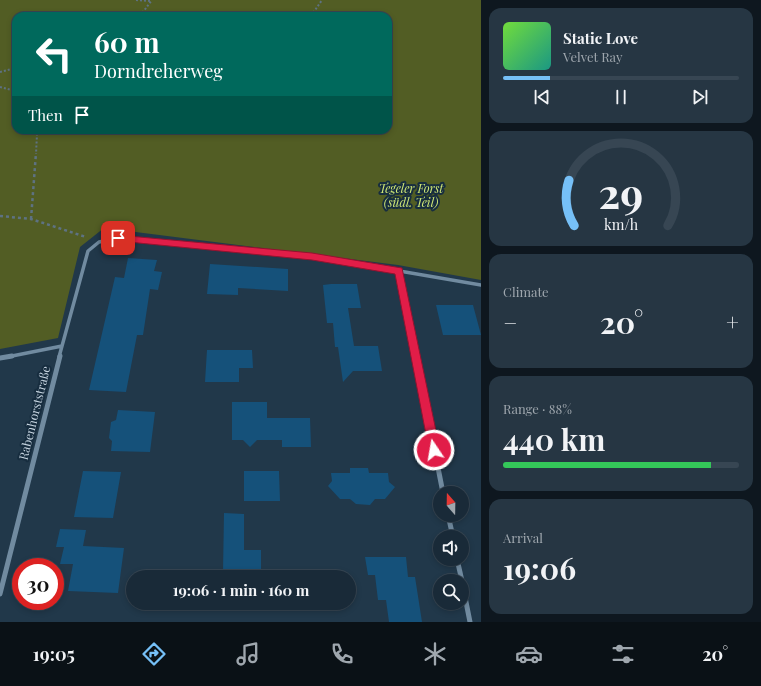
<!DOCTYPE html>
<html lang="en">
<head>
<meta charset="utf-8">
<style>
	:root { --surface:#192a38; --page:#263643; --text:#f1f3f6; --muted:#9fa7ae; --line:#374653; --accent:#76c0f7 }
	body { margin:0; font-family:"Playfair Display",serif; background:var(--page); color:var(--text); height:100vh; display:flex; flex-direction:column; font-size:15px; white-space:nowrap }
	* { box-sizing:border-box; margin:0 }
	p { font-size:13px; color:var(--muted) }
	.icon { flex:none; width:22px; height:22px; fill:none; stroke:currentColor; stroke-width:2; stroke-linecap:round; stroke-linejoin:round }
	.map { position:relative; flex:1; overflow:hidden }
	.panel { display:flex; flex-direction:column; gap:8px; padding:8px; background:#0e171f; width:280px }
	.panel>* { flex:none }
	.top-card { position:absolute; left:12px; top:12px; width:380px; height:122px; border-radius:12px; box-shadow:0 2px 6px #0003,0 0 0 1px var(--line); background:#00695c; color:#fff; overflow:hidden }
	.needle { width:26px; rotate:340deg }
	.fabs { position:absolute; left:433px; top:486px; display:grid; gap:8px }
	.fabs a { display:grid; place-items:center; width:36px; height:36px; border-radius:50%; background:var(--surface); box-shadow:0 2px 6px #0003,0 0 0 1px var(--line); font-size:20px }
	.speed { position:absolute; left:12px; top:558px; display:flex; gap:8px; font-size:20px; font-weight:700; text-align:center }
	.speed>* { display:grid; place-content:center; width:52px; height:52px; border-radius:50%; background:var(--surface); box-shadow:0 2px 6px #0003,0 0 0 1px var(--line); line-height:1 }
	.speed .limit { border:6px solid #d22; background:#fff; color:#111 }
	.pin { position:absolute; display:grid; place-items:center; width:34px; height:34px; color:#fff; margin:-17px; border-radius:8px; box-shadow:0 2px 6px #0006 }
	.me { position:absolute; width:44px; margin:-22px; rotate:348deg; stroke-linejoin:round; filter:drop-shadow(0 0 3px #0008) }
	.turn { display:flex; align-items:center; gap:14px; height:84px; padding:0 16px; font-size:18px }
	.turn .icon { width:52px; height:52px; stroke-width:2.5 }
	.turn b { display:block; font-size:28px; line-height:34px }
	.then { display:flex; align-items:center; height:38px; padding:0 16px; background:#0003; gap:8px; font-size:15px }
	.big { font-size:30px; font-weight:700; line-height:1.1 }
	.panel .widget { flex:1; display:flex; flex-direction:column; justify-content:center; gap:6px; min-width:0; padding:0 14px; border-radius:12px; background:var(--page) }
	.panel .dial { align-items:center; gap:0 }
	.dial svg { height:104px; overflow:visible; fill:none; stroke:var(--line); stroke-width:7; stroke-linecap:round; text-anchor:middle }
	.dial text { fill:var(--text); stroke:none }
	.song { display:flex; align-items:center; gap:12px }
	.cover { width:48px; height:48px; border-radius:6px; background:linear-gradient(135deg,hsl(100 70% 55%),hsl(170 70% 35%)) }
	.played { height:4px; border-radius:2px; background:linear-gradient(90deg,var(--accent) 20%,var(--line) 20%) }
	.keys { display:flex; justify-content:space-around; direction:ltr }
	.heat { display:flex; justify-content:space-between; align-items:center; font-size:22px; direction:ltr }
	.charge { height:6px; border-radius:3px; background:linear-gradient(90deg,#34c759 88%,var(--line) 0) }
	.trip { position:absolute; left:126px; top:570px; width:230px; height:40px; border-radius:20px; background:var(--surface); box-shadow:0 2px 6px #0003,0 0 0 1px var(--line); font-weight:700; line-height:40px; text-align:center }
	.dock { display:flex; height:64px; justify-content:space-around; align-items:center; background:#0a1116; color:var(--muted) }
	.dock .icon { width:28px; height:28px }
	.dock .active { color:var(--accent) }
	.dock b { font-size:18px; color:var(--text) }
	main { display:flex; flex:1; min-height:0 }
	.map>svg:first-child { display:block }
</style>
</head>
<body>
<main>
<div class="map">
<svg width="481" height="622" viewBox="0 0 481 622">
	<rect width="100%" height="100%" fill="#21384a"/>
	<path fill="#525d24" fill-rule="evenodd" d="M0,0H481V280L398,265L104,228L80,247L58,338L0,349ZM16,16H388V130H16Z"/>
	<path fill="#15517a" d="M128,258L157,260L154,271L162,272L158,290L150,289L143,335H137L126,392L89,390L115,277L124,278Z
		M210,264L288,269V291L238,288V295L207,294Z
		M331,284H357L361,308H348L354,346H378L382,371H353L343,382L338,347H335L333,323H327L323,285Z
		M436,305H473L481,335H443Z
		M207,350H252L253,368H239V382H205Z
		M232,402H267V418H310L311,447H282V440H257L250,447L243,440H232Z
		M118,410L155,412L150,452L111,451L112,441L109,438L111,422L116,420Z
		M350,468H368L369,473H388L389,482L395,487L385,499H375L370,505L356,504L350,499H340L328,486L332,481L331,473H350Z
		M83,471L121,472L113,518L74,517Z
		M244,471H279L280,501H244Z
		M224,513L244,514V550H261V572H223Z
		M60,529L86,530L83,546L124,548L118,593L68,591L73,564H60L64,547H56Z
		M365,557H406L408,577H415L422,622H389L386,600H378L375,575H368Z"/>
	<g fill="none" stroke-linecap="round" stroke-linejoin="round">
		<path stroke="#5e7282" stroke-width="2" stroke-dasharray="2 2" stroke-linecap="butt" d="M136,0L150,1
			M140,16L152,0
			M311,16L322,0
			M0,72L16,68
			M0,87L16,91
			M35,130L37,134L36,154"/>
		<path stroke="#5e7282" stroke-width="2.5" stroke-dasharray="3 3" stroke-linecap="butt" d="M0,216L31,219L86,237
			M31,219L36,153"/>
		<path stroke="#718ba0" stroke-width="3.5" d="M399,271L416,357
			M7,357L62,346
			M59,357L88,251L99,242L118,238L312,256L481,285"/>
		<path stroke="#718ba0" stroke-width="5" d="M416,356L443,493
			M0,358L12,356
			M448,515L453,537
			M457,559L462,581
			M462,582L470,622
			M0,594L60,356"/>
	</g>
	<path fill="#e11d48" stroke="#92132f" d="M118,235L312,253L402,268L440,450L438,454L434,456L431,454L429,450L395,274L312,260L118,241L114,238Z"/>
	<g text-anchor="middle" stroke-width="4" stroke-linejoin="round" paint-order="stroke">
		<g font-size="12" font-style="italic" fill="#d0e876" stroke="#172d3f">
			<text x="411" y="193">Tegeler Forst<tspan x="411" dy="14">(südl. Teil)</tspan></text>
		</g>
		<g font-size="12" fill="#c6d4e0" stroke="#172d3f">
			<text transform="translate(35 413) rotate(-76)" y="4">Rabenhorststraße</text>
		</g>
	</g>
</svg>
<div class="fabs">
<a><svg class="needle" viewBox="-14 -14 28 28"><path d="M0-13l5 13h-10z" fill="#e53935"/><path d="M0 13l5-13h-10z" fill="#9fa7ae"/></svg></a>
<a><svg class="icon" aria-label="sound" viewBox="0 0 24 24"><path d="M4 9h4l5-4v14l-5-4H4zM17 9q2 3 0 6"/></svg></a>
<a><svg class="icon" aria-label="search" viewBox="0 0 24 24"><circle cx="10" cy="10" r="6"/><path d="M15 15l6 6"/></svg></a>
</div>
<div class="speed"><div class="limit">30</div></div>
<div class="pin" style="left:118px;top:238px;background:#d93025"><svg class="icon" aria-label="arrive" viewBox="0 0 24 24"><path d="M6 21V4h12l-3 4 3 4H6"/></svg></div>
<svg class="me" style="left:434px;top:450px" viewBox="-20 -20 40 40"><circle r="17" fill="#e11d48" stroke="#fff" stroke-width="3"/><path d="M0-11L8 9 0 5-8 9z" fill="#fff"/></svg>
<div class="trip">19:06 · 1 min · 160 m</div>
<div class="top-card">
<div class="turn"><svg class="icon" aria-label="left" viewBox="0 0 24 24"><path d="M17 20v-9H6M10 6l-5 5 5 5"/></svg><div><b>60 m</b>Dorndreherweg</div></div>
<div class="then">Then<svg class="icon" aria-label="arrive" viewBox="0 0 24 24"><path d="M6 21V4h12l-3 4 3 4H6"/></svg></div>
</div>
</div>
<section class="panel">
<div class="widget">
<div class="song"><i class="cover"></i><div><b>Static Love</b><p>Velvet Ray</p></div></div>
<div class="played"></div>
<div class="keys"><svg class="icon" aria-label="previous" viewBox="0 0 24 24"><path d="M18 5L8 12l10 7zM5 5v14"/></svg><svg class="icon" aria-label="pause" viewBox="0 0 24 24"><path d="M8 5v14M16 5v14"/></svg><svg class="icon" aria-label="next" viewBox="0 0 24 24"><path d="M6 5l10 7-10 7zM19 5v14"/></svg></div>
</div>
<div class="widget dial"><svg viewBox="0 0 100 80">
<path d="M14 69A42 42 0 1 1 86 69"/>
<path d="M14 69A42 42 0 0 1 10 34" stroke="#76c0f7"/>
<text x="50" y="56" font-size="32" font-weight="700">29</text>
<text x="50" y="72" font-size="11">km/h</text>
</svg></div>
<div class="widget"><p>Climate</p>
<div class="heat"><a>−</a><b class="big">20°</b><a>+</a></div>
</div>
<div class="widget"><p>Range · 88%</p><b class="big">440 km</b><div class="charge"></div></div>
<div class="widget"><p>Arrival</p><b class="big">19:06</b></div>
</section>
</main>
<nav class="dock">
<b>19:05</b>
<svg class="icon active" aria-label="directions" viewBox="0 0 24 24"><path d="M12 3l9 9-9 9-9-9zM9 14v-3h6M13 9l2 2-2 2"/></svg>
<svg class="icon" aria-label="music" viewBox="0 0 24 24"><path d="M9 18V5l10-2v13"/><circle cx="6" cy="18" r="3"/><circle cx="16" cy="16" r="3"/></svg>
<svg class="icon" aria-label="phone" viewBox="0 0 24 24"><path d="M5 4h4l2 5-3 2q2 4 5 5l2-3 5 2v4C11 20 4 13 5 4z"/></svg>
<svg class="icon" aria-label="climate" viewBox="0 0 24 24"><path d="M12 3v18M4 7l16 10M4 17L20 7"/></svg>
<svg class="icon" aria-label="car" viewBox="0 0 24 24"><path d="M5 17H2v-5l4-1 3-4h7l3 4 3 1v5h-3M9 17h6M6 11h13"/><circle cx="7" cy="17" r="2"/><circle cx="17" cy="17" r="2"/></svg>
<svg class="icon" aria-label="filters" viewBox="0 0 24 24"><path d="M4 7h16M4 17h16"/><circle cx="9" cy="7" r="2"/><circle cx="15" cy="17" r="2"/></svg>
<b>20°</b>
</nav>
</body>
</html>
